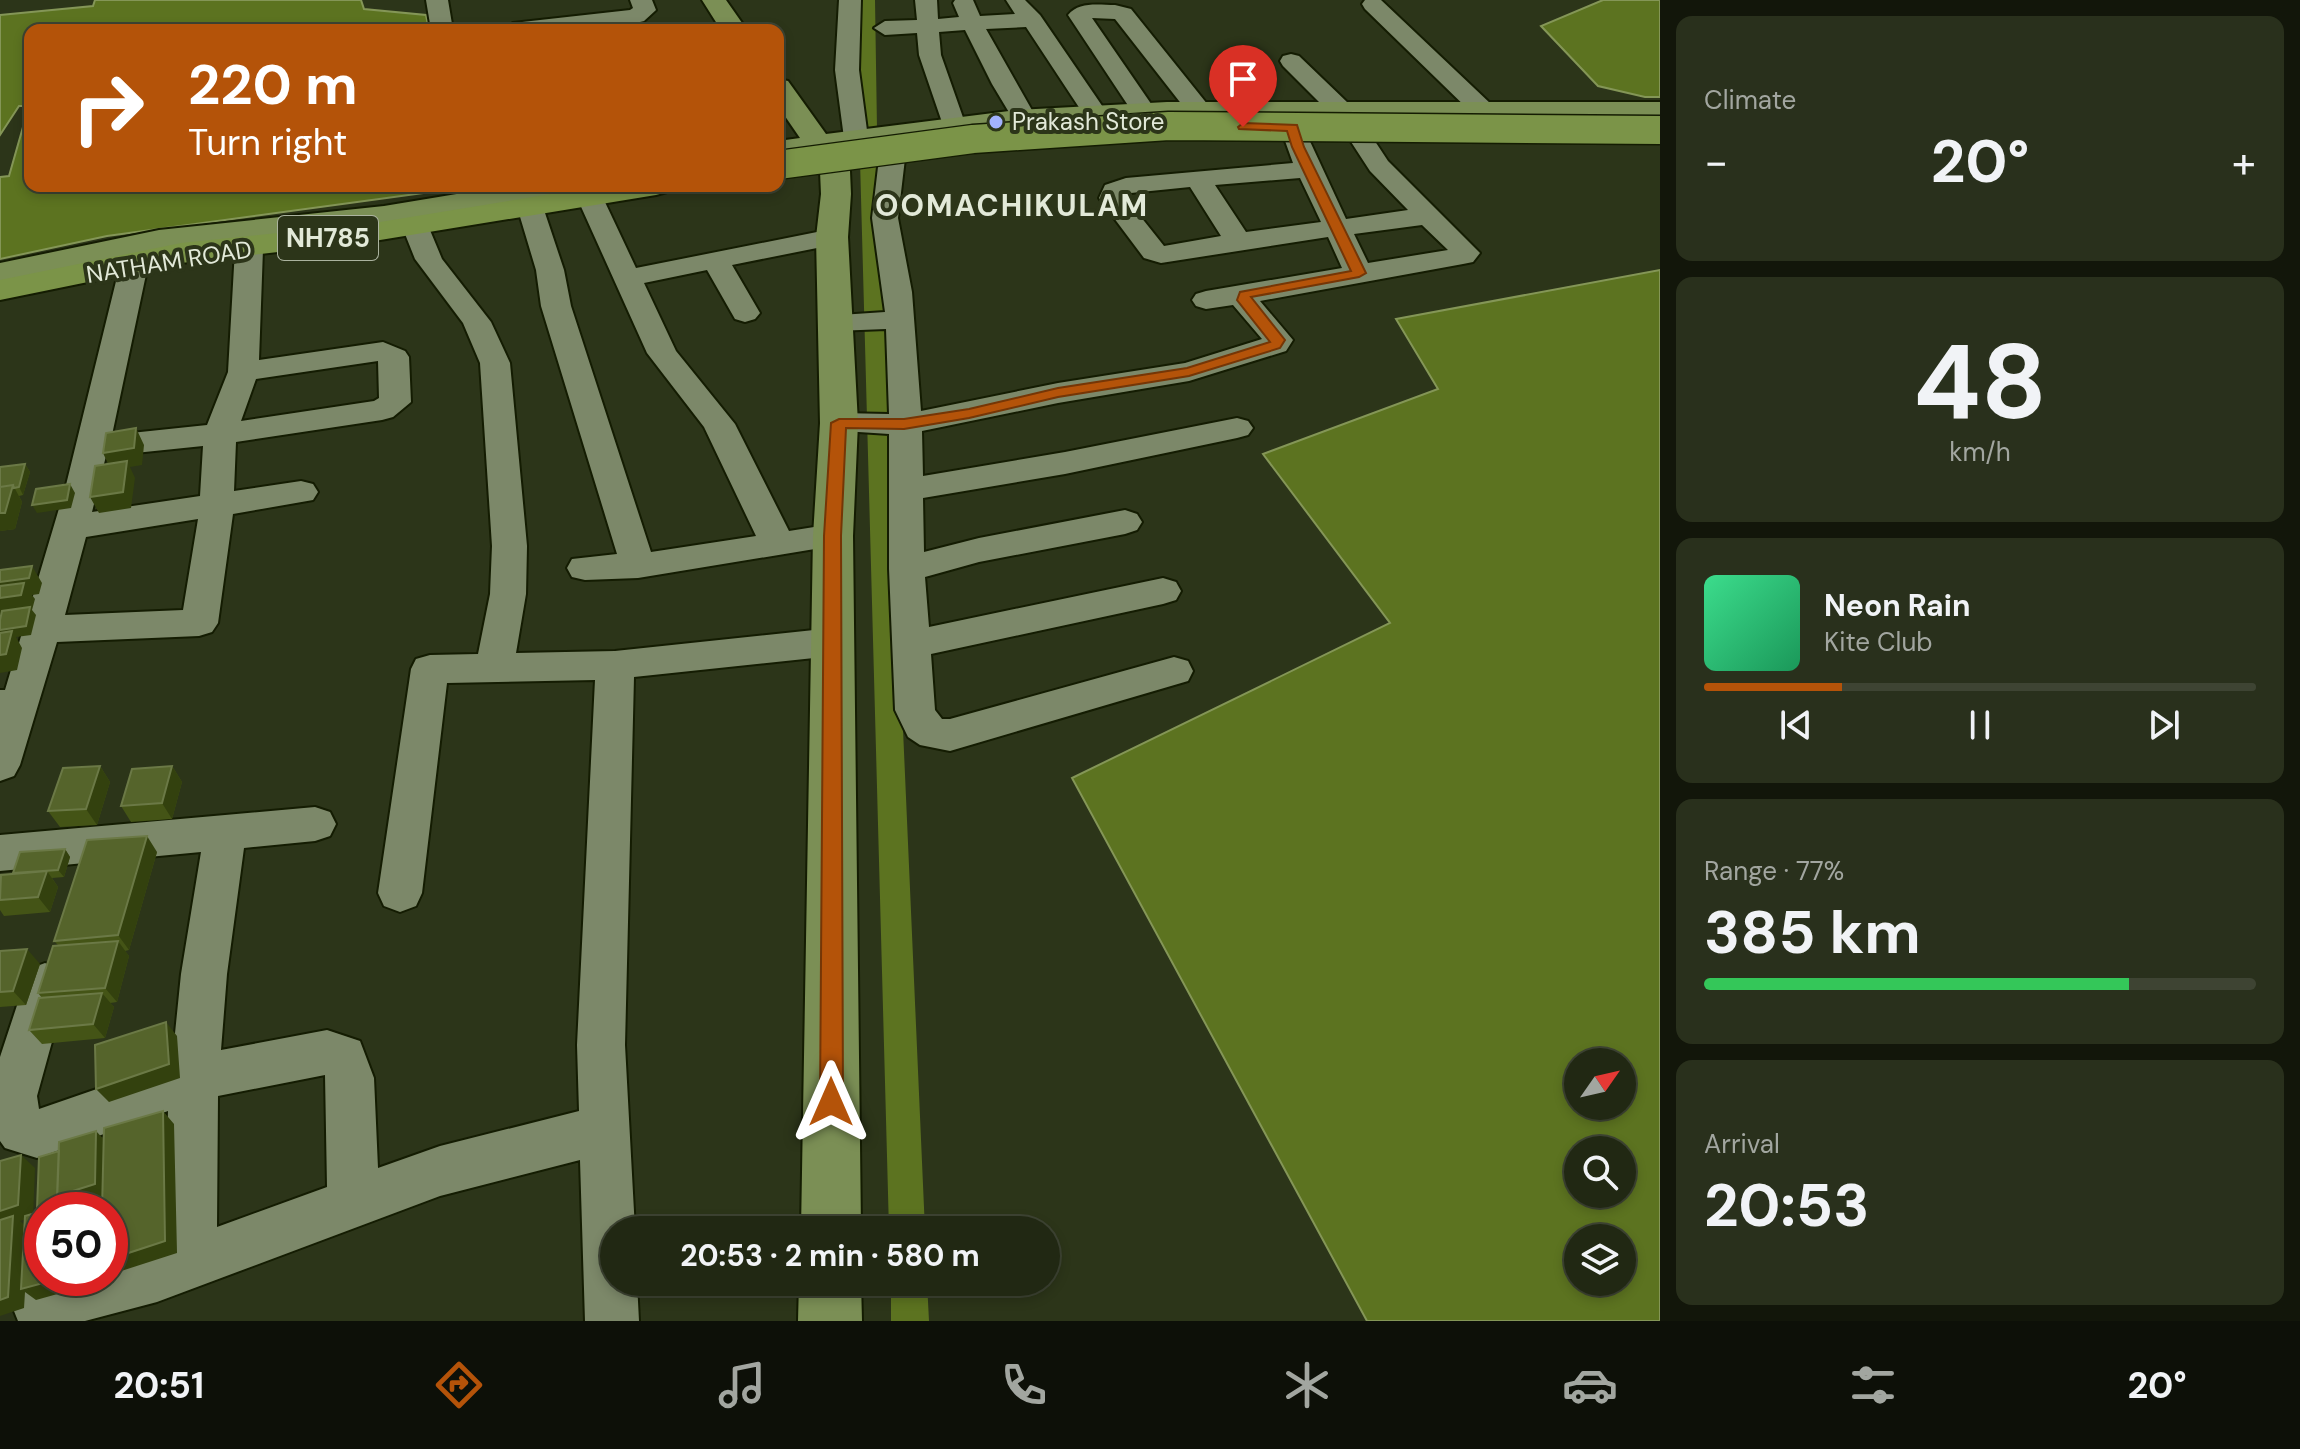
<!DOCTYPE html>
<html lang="en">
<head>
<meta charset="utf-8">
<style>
	:root { --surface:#212813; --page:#29301c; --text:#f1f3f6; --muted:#a2a6a0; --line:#3e4433; --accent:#b45309 }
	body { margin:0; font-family:"DM Sans",sans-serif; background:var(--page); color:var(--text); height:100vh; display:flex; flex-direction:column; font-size:30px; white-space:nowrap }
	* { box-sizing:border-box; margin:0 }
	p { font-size:26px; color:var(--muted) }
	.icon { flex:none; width:44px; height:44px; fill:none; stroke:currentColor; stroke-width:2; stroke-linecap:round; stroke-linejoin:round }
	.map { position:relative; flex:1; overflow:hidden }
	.details { display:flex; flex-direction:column; gap:16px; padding:16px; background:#12160a; width:640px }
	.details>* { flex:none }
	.top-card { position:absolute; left:24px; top:24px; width:760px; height:168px; border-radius:16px; box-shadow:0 4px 12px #0003,0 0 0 2px var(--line); background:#b45309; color:#fff; overflow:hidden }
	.needle { width:52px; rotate:56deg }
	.controls { position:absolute; left:1564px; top:1048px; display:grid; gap:16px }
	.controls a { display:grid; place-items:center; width:72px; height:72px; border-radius:50%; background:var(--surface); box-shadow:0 4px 12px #0003,0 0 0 2px var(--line); font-size:40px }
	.speed { position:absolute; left:24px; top:1192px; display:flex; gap:16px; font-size:40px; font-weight:700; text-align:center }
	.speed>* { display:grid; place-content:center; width:104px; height:104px; border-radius:50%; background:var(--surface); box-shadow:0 4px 12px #0003,0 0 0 2px var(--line); line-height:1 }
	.speed .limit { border:12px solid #d22; background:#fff; color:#111 }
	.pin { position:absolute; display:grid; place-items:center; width:68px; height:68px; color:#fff; margin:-82px -34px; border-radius:50% 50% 50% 0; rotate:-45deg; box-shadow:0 0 8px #0007 }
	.pin .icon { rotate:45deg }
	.me { position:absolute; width:88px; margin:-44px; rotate:0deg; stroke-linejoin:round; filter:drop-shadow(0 0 6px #0008) }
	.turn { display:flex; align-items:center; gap:28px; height:168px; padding:0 32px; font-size:36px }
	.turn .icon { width:104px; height:104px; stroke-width:2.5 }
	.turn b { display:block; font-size:56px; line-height:68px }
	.big { font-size:60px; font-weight:700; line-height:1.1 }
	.details .tile { flex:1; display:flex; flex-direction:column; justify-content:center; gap:12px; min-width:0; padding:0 28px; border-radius:16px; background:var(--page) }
	.details .dial { align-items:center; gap:0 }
	.dial b { font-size:104px; line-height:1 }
	.song { display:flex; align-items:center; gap:24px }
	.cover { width:96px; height:96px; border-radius:12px; background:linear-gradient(135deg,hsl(150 70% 55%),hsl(150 70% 35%)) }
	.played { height:8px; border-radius:4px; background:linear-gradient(90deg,var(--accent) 25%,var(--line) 25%) }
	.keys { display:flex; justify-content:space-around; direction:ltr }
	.heat { display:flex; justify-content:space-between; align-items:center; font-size:44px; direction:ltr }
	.charge { height:12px; border-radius:6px; background:linear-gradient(90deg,#34c759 77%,var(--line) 0) }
	.trip { position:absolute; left:600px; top:1216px; width:460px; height:80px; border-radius:40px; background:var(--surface); box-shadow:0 4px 12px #0003,0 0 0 2px var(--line); font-weight:700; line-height:80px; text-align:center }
	.tabs { display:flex; height:128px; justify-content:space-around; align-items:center; background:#0d1008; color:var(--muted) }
	.tabs .icon { width:56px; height:56px }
	.tabs .on { color:var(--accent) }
	.tabs b { font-size:36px; color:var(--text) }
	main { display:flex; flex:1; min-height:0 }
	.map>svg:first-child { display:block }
</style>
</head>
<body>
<main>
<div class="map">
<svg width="1660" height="1321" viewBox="0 0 1660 1321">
	<rect width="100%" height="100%" fill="#2c3519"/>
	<path fill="#5c7320" stroke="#849657" stroke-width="2" fill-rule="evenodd" d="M95,0H361L364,9L426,15L429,30H30V186H475L107,236L0,259V177L9,176L29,106H19L0,135V15L93,6Z
		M1603,0H1660V97H1645L1598,86L1541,26Z
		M1660,270V1321H1367L1072,778L1390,623L1263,454L1438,389L1396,319ZM1578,1062H1622V1106H1578ZM1578,1150H1622V1194H1578ZM1578,1238H1622V1282H1578Z"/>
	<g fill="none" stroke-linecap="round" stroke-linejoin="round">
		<path fill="#5c7320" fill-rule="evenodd" d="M861,0H875L877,129L869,134L861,129Z
			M869,155L878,160L925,1230H889L860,160Z
			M891,1282H927L929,1321H891Z"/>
		<g stroke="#141c02" stroke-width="4">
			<path id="minor" d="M426,0H448L453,30H431Z
				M630,0H652L656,10L644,21L636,23L571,30H502L513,23L630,10L633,8Z
				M839,0H861L859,70L868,138L865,143H847L844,138L835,70Z
				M915,0H937L938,19L959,17L953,3L955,0H973L980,16L1015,14L1006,0H1025L1040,15L1107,113L1104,118H1086L1026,27L986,29L1037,119L1034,124H1016L992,84L965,30L939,32L941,55L966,126L963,131H945L919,55L917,33L885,35L874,28L885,21L917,20Z
				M1365,0H1381L1492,105L1495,110L1492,115H1474L1365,9L1362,4Z
				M1115,5L1131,9L1208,105L1211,110L1208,115H1190L1115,19L1092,18L1156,111L1153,116H1135L1068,15C1079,1 1099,5 1115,5Z
				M1291,54L1299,56L1348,103L1351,108L1348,113H1330L1283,66L1280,61L1283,56Z
				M1292,120L1301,122L1346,219L1408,210L1370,171L1342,128L1345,123H1363L1388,161L1480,253L1473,262L1463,264L1260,301L1293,340L1286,351L1189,381L1058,403L922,431L923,476L1065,452L1237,418L1248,421L1253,428L1248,435L1237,438L1065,474L923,498L924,552L979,538L1125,510L1137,514L1142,522L1137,530L1125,534L979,562L925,577L929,627L1163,578L1176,582L1181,591L1176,600L1163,604L931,654L935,710L942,719H950L1174,657L1188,661L1193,671L1188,681L950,751L920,745L908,737L895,710L889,569V434L828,430L823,423L828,416L839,413L889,414L886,329L835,331L825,328L820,322L825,316L885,312L872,218L880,150L884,145H902L906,150L898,218L912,292L921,411L1058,383L1185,363L1262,339L1233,305L1206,309L1196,306L1192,300L1196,294L1206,291L1342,268L1328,237L1161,263L1144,258L1099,198L1105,185L1126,178L1293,163L1280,127L1283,122ZM1300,178L1321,222L1246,232L1215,185ZM1190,187L1221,236L1164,246L1125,197L1131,193ZM1422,225L1448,250L1368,263L1354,234Z
				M591,192L600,194L604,200L636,268L832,229L842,231L846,237L842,243L732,265L760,313L755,319L745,322L735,319L707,270L644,283L676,351L735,424L789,531L833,524L845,528L850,536L845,544L638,578L585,580L572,577L567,568L572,559L617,554L541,306L536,270L518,210L522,204H540L544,210L564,270L571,306L651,552L756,536L704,427L647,353L578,200L582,194Z
				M417,221L427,223L442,259L491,322L510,363L527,546L526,594L516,653L615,651L833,628L846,632L852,642L846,652L833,656L634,677L625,1045L635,1230H614V1282H637L639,1321H585L580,1160L440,1196L157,1302L85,1321H18L12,1306L20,1287L42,1278H110V1260L164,1246L168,1111L37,1158L5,1148L0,1141V1057L29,969L45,963L61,969L68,984L37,1096L39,1109L172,1063L181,974L201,852L0,871V835L315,807L330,812L336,824L330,836L315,841L244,848L227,974L221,1050L327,1030L360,1041L374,1078L378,1168L440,1146L579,1111L577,1045L595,680L447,683L422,893L416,906L400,912L384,906L378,893L411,669L416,659L430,655L478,654L490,594L492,546L480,363L463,323L415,259L403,229L407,223ZM325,1075L327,1187L217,1227L218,1096Z
				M249,241L259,243L263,249L259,360L383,342L405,351L409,357L411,402L393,417L382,420L236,442L234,491L301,481L313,484L318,492L313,500L233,514L218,623L212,632L199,636L57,642L20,765L14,776L0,781V690H5L66,485L120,265L124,259L134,257L144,259L148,265L112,435L207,425L228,372L235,249L239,243ZM378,361L379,398L374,401L241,421L256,379ZM203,446L200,496L92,512L106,456ZM198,519L183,610L65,615L86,537Z"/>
		</g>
		<g stroke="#141c02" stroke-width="4">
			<path id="major" d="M702,0H726L747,30H721Z
				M778,79L788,81L826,134L1017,110L1167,102H1660V118C1384,120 1112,108 837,149L850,171L851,194L848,237L858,423L853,536L861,1230H801L813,536L820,423L816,237L821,194L820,171L811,153L778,159V141L800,138L778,106Z
				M505,186H576L572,192L561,195L384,224L159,250L0,283V263L159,230L384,206Z
				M799,1282H861L862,1321H798Z"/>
		</g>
		<g stroke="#141c02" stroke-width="4">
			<path id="highway" d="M600,186H671L667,192L656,195L374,241L181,263L0,300V280L181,243L374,223Z"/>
		</g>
		<use href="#minor" fill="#7c8869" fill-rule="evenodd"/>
		<use href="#major" fill="#7b8f55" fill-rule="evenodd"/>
		<use href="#highway" fill="#7b9448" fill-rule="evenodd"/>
		<g stroke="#141c02" stroke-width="31" stroke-linecap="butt">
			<path id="highway-bridge" d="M778,165L973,139L1169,126L1660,130"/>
		</g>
		<use href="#highway-bridge" stroke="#7b9448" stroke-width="28"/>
	</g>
	<path fill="#445416" d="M25,464L30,472L23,495L19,496L22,502L15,529L0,531V468Z
		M100,766L110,782L97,825L60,827L48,811Z
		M172,766L182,782L172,819L131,822L121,806Z
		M65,849L70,857L64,877L52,878L58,887L50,912L4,916L0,910V877L14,874Z
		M157,852L129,950L125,951L129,956L117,1002L110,1003L114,1007L105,1038L42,1044L29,1030L42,998L38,993L59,946L54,941Z
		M0,951L40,964L26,1005L0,1007Z"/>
	<path fill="#33410e" d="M136,428L144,445L142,465L130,467L135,478L131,508L99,513L90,497L111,470L103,453Z
		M25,464L30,472L23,495L19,487Z
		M70,484L75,493L71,508L37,513L32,505Z
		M13,485L22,502L15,529L0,531V513Z
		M32,566L42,583L39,594L32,595L35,599L32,610L36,615L31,635L16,637L22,648L17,670L0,673V630L29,612L0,616V582Z
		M100,766L110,782L97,825L86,809Z
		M172,766L182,782L172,819L162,803Z
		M147,836L157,852L129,950L118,935Z
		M65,849L70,857L64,877L58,870Z
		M47,871L58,887L50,912L38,897Z
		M118,941L129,956L117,1002L105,988Z
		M27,949L40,964L26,1005L13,991Z
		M102,993L114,1007L105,1038L93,1024Z
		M166,1022L177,1036L180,1078L109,1102L96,1089Z
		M163,1111L174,1124L177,1253L115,1273L110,1269V1259Z
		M96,1131L109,1145V1196L99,1200L107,1208V1210L71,1208L64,1202V1209L42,1210V1213L37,1209L59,1151Z
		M21,1155L35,1168L33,1217L20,1221L28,1228L47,1278H62L61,1293L36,1300L25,1292L24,1308L0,1316V1211Z
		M68,1278H92L75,1283Z"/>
	<path fill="#55642b" stroke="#6b7946" stroke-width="2" d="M136,428L134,448L103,453L106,433Z
		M127,461L123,492L90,497L95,466Z
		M25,464L19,487L14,488L13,485L0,487V467Z
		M70,484L67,500L32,505L36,489Z
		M13,485L5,513H0V487Z
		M32,566L29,578L0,582V570Z
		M24,583L21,595L0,598V586Z
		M30,607L26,626L0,630V620L2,611Z
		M12,631L6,654L0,655V633Z
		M100,766L86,809L48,811L63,768Z
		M172,766L162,803L121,806L132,769Z
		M147,836L118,935L54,941L87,840Z
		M65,849L58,870L13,873L20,852Z
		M47,871L38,897L0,900L1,875Z
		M118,941L105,988L38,993L53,946Z
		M27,949L13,991L0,992V951Z
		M102,993L93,1024L29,1030L39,998Z
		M166,1022L169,1064L96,1089L95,1045Z
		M163,1111L165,1241L110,1259V1210H102L104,1128Z
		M96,1131L95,1184L57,1196L59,1142Z
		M59,1151L57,1203L37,1209L39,1157Z
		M21,1155L18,1205L0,1211V1161Z
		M94,1195V1210H62L63,1204Z
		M42,1211V1278H47V1282L21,1289L25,1216Z
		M13,1216L8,1297L0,1300V1220Z"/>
	<path fill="#b45309" stroke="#753606" stroke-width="2" d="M1243,123L1297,125L1304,147L1366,273L1359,277L1251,297L1285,340L1280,348L1189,376L1058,397L969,418L904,429L846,428L841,536L843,1102L840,1110L831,1114L823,1110L820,1102L824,536L831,423L839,419H904L969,409L1058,388L1187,368L1270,342L1237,300L1240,292L1351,271L1292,147L1287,131L1239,129L1238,127Z"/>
	<circle fill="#a2b2fd" stroke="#2c3519" stroke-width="3" cx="996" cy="122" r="8"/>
	<g text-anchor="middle" stroke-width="8" stroke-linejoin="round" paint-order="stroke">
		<g font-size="24" fill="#e2e9d8" stroke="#2c3519" text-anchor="start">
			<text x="1012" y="130">Prakash Store</text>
		</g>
		<g font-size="24" fill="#e2e9d8" stroke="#2c3519">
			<text transform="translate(169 262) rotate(-9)" y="8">NATHAM ROAD</text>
		</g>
		<rect fill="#2c3519" stroke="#abb39f" stroke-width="2" x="278" y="216" width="100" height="44" rx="6"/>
		<g font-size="26" font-weight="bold" fill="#e2e9d8">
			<text x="328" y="247">NH785</text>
		</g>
		<g font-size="30" font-weight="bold" letter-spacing="2" fill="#e2e9d8" stroke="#2c3519">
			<text x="1012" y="216">OOMACHIKULAM</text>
		</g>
	</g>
</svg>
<div class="controls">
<a><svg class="needle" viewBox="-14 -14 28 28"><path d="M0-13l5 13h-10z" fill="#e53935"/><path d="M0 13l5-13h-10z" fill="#a2a6a0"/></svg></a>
<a><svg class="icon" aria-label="search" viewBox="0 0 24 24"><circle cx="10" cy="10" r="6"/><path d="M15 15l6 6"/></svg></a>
<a><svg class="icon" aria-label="layers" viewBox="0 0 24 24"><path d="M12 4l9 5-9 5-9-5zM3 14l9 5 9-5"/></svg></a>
</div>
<div class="speed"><div class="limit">50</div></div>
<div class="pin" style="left:1243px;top:127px;background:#d93025"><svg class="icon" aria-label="arrive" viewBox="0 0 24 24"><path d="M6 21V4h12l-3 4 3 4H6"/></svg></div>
<svg class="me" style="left:831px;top:1102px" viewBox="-20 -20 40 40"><path d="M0-17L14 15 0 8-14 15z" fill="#b45309" stroke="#fff" stroke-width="4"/></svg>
<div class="trip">20:53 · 2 min · 580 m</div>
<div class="top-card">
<div class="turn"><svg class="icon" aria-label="right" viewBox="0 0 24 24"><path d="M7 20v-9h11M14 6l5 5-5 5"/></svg><div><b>220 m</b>Turn right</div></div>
</div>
</div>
<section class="details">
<div class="tile"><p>Climate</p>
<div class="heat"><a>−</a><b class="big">20°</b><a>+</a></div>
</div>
<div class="tile dial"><b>48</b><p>km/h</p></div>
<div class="tile">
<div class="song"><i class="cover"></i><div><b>Neon Rain</b><p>Kite Club</p></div></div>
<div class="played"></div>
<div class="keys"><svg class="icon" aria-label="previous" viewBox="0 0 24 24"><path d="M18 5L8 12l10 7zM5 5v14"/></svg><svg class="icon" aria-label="pause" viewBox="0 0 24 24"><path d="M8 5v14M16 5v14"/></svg><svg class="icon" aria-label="next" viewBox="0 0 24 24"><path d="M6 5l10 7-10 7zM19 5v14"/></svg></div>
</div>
<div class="tile"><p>Range · 77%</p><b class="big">385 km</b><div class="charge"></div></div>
<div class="tile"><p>Arrival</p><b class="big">20:53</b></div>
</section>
</main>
<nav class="tabs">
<b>20:51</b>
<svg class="icon on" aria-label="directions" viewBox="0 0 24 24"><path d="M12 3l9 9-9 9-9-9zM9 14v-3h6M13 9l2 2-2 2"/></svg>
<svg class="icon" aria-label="music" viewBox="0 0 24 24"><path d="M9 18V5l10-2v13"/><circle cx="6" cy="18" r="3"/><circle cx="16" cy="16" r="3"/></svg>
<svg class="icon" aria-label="phone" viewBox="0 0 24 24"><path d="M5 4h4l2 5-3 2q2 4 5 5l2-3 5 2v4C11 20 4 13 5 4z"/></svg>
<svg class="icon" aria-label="climate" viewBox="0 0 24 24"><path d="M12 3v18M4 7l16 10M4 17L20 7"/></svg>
<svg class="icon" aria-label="car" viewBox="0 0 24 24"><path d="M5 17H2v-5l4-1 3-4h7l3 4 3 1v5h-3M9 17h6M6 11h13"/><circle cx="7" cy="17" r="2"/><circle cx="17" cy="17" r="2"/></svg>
<svg class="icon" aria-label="filters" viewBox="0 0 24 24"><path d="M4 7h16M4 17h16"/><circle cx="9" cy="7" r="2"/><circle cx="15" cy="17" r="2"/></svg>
<b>20°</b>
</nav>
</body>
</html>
